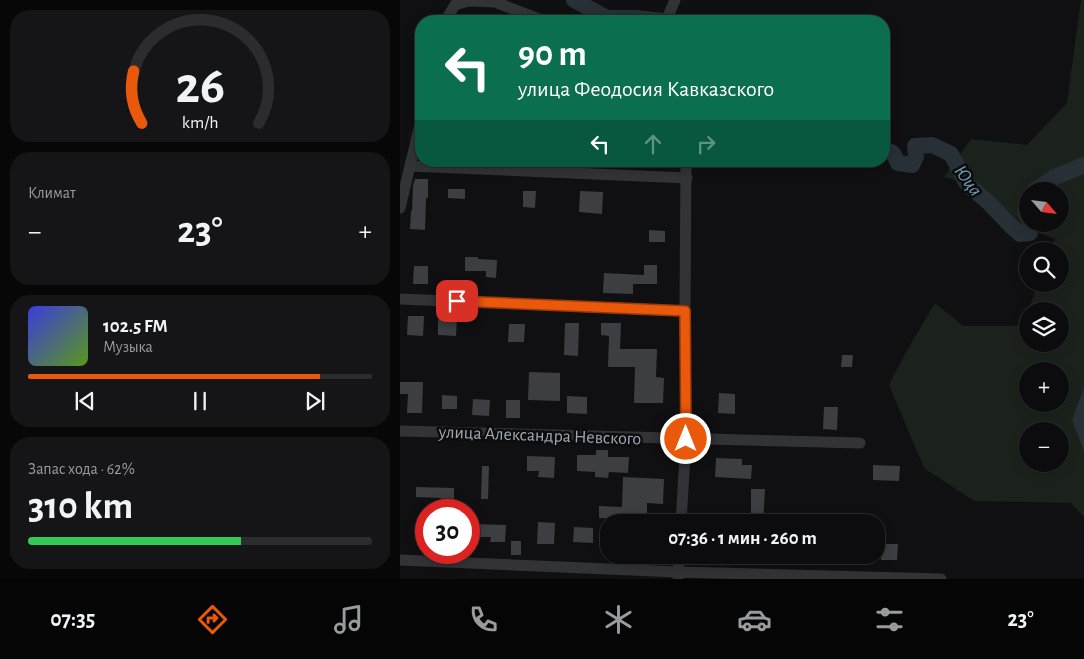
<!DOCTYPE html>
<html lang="ru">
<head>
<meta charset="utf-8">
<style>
	:root { --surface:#0c0c0e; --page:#151517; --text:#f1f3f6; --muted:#9a9b9e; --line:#2c2c2e; --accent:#ea580c }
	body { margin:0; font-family:"Alegreya Sans",sans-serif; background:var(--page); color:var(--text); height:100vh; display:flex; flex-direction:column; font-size:19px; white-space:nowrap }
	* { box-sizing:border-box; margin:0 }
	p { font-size:16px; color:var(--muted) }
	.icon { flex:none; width:28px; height:28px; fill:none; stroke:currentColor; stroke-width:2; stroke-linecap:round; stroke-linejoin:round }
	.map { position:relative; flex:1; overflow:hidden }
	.details { display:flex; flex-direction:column; gap:10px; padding:10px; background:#070708; width:400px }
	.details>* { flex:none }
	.banner { position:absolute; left:15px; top:15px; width:475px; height:152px; border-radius:20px; box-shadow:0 2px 12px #0003,0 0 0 1px var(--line); background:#0b6e4f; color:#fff; overflow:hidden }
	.needle { width:32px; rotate:118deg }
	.tools { position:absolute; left:619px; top:182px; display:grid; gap:10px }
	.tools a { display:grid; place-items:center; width:50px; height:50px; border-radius:50%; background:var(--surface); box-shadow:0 2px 12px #0003,0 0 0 1px var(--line); font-size:25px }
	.speed { position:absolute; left:15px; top:499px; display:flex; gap:10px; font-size:25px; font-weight:700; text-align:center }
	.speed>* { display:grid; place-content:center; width:65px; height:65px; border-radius:50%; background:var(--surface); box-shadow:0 2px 12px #0003,0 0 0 1px var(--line); line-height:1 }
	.speed .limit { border:8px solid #d22; background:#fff; color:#111 }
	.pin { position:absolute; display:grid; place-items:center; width:42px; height:42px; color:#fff; margin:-21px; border-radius:10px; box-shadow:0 2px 8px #0006 }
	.me { position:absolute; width:55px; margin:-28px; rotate:0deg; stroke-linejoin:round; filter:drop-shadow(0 0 4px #0008) }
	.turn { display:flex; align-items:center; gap:18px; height:105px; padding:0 20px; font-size:22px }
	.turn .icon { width:65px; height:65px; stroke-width:2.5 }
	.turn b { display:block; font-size:35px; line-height:42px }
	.lanes { display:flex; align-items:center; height:48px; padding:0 20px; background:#0003; justify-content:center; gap:25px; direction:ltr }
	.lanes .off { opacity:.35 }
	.big { font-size:38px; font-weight:600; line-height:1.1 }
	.details .widget { flex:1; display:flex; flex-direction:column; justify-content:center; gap:8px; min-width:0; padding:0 18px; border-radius:20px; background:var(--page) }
	.details .dial { align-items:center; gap:0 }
	.dial svg { height:130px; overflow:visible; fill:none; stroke:var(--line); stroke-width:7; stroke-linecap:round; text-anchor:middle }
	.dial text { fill:var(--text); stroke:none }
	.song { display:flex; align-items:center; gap:15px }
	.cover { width:60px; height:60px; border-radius:8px; background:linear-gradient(135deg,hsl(240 70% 55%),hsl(90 70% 35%)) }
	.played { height:5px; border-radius:2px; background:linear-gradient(90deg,var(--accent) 85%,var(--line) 85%) }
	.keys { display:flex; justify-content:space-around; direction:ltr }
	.heat { display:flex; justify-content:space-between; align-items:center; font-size:28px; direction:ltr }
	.charge { height:8px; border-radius:4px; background:linear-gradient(90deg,#34c759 62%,var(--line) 0) }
	.trip { position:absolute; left:200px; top:514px; width:285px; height:50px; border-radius:20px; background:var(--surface); box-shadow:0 2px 12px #0003,0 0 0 1px var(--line); font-weight:600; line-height:50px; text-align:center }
	.menu { display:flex; height:80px; justify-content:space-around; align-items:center; background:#050506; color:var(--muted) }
	.menu .icon { width:35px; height:35px }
	.menu .on { color:var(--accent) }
	.menu b { font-size:22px; color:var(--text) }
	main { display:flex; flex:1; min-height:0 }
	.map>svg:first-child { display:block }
</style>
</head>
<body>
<main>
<section class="details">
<div class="widget dial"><svg viewBox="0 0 100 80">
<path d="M14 69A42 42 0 1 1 86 69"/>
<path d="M14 69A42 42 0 0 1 9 37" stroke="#ea580c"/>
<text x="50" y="56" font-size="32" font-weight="700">26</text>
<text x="50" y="72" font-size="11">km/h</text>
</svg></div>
<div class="widget"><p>Климат</p>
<div class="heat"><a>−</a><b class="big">23°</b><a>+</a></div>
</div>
<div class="widget">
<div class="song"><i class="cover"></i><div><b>102.5 FM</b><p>Музыка</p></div></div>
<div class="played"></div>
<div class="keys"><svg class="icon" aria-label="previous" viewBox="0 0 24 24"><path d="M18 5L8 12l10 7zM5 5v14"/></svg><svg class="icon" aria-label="pause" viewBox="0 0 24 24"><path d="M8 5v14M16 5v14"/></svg><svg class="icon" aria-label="next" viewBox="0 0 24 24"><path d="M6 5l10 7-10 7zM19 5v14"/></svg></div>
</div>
<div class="widget"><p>Запас хода · 62%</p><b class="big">310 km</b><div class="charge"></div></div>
</section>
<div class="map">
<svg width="684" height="579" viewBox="0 0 684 579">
	<rect width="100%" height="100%" fill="#101012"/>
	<path fill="#1b221b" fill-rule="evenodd" d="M681,0H684V387L672,420L684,452V517L671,503L574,501L524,468L489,385L505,354L535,303L563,326H622L628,311V344H660V311H628L638,284H660V251H650L655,239L622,227L609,217L584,188L544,177L571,139L627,145L667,103ZM628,191H660V224H628ZM628,371H660V404H628ZM628,431H660V464H628Z"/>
	<path fill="#263036" d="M684,387V452L672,420Z"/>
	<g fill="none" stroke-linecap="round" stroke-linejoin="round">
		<path stroke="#263036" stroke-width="16" d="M174,0L207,18H237L262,21
			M484,149L493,153L498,163L512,165L516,157L515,146L532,145L551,154L567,184L588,202L611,226L620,234L630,233V224
			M634,191L653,178L684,165
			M628,205L625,212L628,218"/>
	</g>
	<path fill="#3c3e42" d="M15,179H28V198H26L25,230L10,229L11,211H12L13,185Z
		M48,189H65V199L48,198Z
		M123,191H136L135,208L123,207Z
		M180,191L203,192L202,214L179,212Z
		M249,230L265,231V242H249Z
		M65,257H78V259L97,260L96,278L86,277V271H65Z
		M244,265H257V284H233V294L203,293L204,273L244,275Z
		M14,266H28V284H13Z
		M8,316H24L23,336L7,335Z
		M38,319H57L56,336L38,335Z
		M165,323H179L178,356L164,355Z
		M201,323H221L220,349H257L256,377L264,378L263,403H234L235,367H208L209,336L201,335Z
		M109,324H125L124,342H108Z
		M442,355H453L452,367H441Z
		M129,372L160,373V401L128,400Z
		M0,382H23L22,413H7L8,394H0Z
		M319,393L335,394V414L318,413Z
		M42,395L57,396V409H42Z
		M167,396L187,397V414L167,413Z
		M73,399L90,400L89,416L72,415Z
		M106,400H120V418H106Z
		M424,407H438L437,430L423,429Z
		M196,450H208V457H229L228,473L209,472L208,478L195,477V472L177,471V455H196Z
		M127,456L155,457L154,478L138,477L139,471H127Z
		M316,458L342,459V465H352L351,479L315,477Z
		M473,465L500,466L499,481L473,480Z
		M82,466H89L88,499H81Z
		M223,477L264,479L263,504L247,503V519L199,518V506L222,507Z
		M16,487L54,488V499H41V498L16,497Z
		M351,489H365L363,522H351Z
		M138,522L155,523L154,544H137Z
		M71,524L106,525L105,542H90L91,537H71Z
		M174,527L193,528V543L173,542Z
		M111,541H121V555H111Z
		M481,544H498L497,560H481Z
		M294,555H329L328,563L294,562Z"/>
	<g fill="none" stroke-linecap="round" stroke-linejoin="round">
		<path stroke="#313337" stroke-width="11" d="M45,21L55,5L69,1L95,2L144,21
			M266,21L275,0
			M10,166L287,178
			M0,208L21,120
			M0,299L285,311
			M0,431L460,443
			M281,522L286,439L285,311L286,161
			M0,560L278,572L541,579
			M278,577L279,555"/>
	</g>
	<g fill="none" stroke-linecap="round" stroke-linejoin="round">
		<g stroke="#983908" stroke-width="12">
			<path id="route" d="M57,301L285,311L286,439"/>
		</g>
		<use href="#route" stroke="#ea580c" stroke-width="9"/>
	</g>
	<g text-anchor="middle" stroke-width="5" stroke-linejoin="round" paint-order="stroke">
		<g font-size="18" fill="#a1a8b4" stroke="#0b0c0d">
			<text transform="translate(140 435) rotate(2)" y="6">улица Александра Невского</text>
		</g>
		<g font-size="19" font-style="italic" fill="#759ab2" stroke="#0b0c0d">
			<text transform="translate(569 180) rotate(54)" y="7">Юца</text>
		</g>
	</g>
</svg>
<div class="tools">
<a><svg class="needle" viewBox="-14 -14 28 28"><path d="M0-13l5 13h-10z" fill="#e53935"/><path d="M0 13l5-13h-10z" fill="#9a9b9e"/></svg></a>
<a><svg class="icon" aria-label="search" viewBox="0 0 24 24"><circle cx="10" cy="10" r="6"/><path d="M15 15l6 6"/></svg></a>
<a><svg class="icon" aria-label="layers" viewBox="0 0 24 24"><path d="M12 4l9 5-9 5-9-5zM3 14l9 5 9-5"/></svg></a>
<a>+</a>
<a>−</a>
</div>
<div class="speed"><div class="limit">30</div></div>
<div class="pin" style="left:57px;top:301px;background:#d93025"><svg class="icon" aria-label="arrive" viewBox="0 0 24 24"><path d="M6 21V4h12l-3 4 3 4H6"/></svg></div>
<svg class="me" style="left:286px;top:439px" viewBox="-20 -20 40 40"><circle r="17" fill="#ea580c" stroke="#fff" stroke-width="3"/><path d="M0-11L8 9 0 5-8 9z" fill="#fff"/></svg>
<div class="trip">07:36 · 1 мин · 260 m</div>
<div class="banner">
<div class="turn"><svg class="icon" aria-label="left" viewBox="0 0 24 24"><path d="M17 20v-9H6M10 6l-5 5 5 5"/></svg><div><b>90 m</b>улица Феодосия Кавказского</div></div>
<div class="lanes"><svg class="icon" aria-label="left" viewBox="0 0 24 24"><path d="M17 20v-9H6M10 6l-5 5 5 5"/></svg><svg class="icon off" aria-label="ahead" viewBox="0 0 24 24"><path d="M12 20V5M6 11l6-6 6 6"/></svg><svg class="icon off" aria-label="right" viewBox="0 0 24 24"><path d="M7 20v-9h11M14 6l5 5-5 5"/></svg></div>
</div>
</div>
</main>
<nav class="menu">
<b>07:35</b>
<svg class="icon on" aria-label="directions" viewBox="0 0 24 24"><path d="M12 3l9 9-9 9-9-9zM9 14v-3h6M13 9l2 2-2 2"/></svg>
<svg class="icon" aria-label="music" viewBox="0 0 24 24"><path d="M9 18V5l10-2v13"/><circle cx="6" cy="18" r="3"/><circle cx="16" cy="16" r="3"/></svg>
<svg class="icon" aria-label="phone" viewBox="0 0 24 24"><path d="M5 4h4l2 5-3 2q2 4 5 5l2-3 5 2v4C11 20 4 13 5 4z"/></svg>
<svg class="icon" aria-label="climate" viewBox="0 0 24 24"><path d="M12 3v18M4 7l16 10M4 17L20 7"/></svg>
<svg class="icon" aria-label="car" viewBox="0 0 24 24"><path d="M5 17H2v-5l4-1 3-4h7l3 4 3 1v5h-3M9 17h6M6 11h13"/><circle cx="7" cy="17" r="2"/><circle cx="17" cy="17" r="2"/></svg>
<svg class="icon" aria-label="filters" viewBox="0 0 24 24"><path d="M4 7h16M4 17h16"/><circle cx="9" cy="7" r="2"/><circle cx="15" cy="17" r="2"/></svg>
<b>23°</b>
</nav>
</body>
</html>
